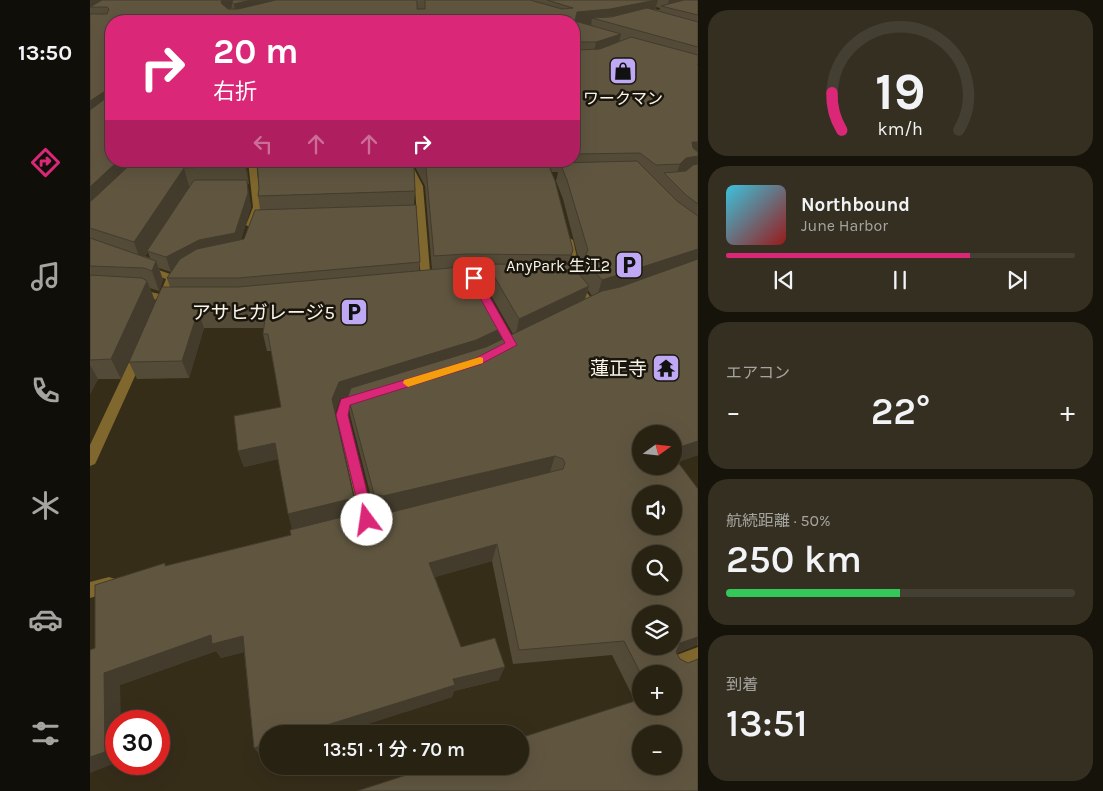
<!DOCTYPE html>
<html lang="ja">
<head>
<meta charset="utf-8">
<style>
	:root { --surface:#282213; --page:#342f21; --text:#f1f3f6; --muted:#a5a4a0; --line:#443f33; --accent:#db2777 }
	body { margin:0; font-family:Karla,"Noto Sans JP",sans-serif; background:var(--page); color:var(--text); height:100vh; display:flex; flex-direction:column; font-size:19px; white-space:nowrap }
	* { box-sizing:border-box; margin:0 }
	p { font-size:16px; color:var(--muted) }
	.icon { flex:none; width:28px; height:28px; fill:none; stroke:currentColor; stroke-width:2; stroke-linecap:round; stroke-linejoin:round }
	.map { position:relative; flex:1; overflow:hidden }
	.sheet { display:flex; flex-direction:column; gap:10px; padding:10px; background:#16130a; width:405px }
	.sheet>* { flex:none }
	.top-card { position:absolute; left:15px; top:15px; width:475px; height:152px; border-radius:20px; box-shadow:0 5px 20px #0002,0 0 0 1px var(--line); background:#db2777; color:#fff; overflow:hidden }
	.needle { width:32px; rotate:75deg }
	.buttons { position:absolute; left:542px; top:425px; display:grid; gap:10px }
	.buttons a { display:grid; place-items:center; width:50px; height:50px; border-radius:50%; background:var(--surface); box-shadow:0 5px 20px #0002,0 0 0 1px var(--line); font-size:25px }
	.speed { position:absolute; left:15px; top:710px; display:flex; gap:10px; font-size:25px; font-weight:700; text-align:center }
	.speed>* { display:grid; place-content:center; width:65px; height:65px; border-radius:50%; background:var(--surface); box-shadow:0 5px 20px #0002,0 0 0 1px var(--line); line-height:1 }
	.speed .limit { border:8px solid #d22; background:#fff; color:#111 }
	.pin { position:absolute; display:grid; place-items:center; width:42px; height:42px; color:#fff; margin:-21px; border-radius:10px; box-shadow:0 2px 8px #0006 }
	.me { position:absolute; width:55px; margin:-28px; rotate:346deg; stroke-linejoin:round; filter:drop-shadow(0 0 4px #0008) }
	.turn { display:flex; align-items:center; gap:18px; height:105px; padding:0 25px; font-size:22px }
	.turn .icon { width:65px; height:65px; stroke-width:2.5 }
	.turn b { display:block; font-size:35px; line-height:42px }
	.lanes { display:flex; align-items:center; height:48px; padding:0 25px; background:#0003; justify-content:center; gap:25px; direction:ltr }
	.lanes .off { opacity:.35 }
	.big { font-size:38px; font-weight:600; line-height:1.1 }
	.sheet .widget { flex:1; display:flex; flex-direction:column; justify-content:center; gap:8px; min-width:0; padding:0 18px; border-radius:20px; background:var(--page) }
	.sheet .dial { align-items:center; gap:0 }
	.dial svg { height:130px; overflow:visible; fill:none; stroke:var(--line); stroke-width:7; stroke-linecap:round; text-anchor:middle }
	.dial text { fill:var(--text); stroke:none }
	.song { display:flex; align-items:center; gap:15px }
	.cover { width:60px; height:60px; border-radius:8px; background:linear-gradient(135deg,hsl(190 70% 55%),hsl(0 70% 35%)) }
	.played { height:5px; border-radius:2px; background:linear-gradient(90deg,var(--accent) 70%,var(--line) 70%) }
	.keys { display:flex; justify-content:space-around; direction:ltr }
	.heat { display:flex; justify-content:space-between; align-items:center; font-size:28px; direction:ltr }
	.charge { height:8px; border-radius:4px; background:linear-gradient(90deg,#34c759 50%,var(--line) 0) }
	.trip { position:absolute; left:169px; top:725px; width:270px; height:50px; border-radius:25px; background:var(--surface); box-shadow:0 5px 20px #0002,0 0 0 1px var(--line); font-weight:600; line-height:50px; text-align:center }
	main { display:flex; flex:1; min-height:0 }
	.tabs { display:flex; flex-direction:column; width:90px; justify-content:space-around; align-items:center; background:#100e08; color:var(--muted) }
	.tabs .icon { width:35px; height:35px }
	.tabs .selected { color:var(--accent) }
	.tabs b { font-size:22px; color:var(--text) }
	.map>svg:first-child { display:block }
</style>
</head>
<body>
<main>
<nav class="tabs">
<b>13:50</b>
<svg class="icon selected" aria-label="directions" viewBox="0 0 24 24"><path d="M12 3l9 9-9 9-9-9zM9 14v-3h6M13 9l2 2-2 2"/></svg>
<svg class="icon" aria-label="music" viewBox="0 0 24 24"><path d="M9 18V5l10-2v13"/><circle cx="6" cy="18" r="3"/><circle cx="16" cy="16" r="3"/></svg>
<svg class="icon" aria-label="phone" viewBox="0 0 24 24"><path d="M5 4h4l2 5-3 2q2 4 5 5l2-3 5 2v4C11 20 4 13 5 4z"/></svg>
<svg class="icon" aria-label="climate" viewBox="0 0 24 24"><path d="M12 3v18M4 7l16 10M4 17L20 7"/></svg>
<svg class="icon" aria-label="car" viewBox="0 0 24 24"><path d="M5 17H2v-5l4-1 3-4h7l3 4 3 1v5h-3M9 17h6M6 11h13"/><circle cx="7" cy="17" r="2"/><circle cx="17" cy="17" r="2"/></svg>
<svg class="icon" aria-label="filters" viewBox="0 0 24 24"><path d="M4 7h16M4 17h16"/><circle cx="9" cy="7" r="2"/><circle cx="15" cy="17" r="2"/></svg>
</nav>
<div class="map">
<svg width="608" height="791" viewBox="0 0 608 791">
	<rect width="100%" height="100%" fill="#362d19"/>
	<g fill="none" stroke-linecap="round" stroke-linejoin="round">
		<path fill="#7f672d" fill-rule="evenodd" d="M523,0H531L579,13L577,14Z
			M158,161H166L171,207L166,225L161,228L156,225L163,207Z
			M312,161H320L333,186L341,283L336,286L331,283L325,186Z
			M478,237L483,240L490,270L486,279L506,304L507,306L506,308H498L476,279L480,270L473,240Z
			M57,266L86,276L87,278L80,296L88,297V301L68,303L67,300L42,294V290L46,289L70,294L76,279L53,271V267Z
			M49,350L55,354L7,460L5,464L0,466V445L43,354Z
			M275,391L281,396L279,399L261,406L258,415L284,520L282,525L272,529L267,527L265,522L269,516L246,415L251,400Z
			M19,577L25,579L27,585L25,591L0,598V582Z
			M608,647V665L582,674L576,671L573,665L576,659Z"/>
	</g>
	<path fill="#534a37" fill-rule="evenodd" d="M0,0H608V455L588,462L608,489V646L607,645L587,653L608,791L545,701L522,655L423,664L402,561L345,577L371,647L409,680L364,691L362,697L246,734H178L172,757L164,748L154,652L131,658L126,651L30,685L5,648L77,566L201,535L285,512L260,415L258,396L250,398L245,413L264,498L266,514L188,459L154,467L148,451L191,407L181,351H177L173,334L174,328H114L99,378L47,379L39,362L80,287L77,278L82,271L81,272L69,268L73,280L69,291L60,288L65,301L31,379H8L0,394ZM566,7L570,8L569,11L565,10ZM21,21H484V161H322L335,186L342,270L329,271L330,262L324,205L325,191L168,196L170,209L154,239L151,240L161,207L157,184H159L156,161H21ZM458,162L462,172H468L466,181L473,199L491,268L490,274L479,265L483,250ZM99,186H100L68,235ZM58,252L60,258L55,256ZM386,273H396L394,283L423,334L413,339L416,326ZM498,290L502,296L495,300ZM551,674L584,706H551Z"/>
	<path fill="#433c2d" d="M0,0H26L0,7Z
		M132,0H222L146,17L144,4L142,2V7L134,14L131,3Z
		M566,0H568L564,13L502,18L501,25L484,26L487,12Z
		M579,0H608L577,7Z
		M531,34L527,48L503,57L506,42Z
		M17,90L21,104L0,122V101Z
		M602,142H608V165L583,182L590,164Z
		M28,161H54L0,213V187Z
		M155,161H156L159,184L155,166Z
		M94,168L99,186L51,262L44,242Z
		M157,180L161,207L149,247L113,254L81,272L76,257Z
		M608,249V264L506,300L512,280Z
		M483,250L478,270L476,274L481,255Z
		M66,261L73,280L69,291L62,271Z
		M57,281L65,301L31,379L21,359Z
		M499,286L493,304L425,338L429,319Z
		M108,311L114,328L99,378L92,361Z
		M416,326L412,343L383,357L250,398L244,415L242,399L249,382Z
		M0,365L8,379L0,394Z
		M608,441V455L584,464V449Z
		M185,443L189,459L154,467L148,451Z
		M465,456L459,475L294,514L293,496Z
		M264,498L266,514L202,530L198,514Z
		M407,544L402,561L338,579L339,563Z
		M121,635L153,636L161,650L131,658L126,651L30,685L31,721H26V763L0,773V757L14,673Z
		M608,637L607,645L575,657L590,643Z
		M415,667L409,680L364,691L362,697L246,734H208L363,679Z
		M178,743V755L172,757L164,748Z"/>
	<path fill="#605640" stroke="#433c2d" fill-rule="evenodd" d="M12,0H132L131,3L138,9H148L186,0H325L327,1V9H335V0H440L472,9L483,8L457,0H566L520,9L487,12L485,21L531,34L506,42H487L485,48L487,50L510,49L541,37L608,55V64H607L608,65V142H602L603,148L608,152V156L596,158L590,164L566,165L550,153L484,154V21H21V161H28L0,187V110L16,98L17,90L0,101V14H17L19,9L17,7H0Z
		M143,0H161L144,4L142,2Z
		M594,0H608V15L571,6Z
		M557,8L608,22V47L502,18L521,17Z
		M44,161H155V166L94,168L44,242L0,228V202Z
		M167,161H320L324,168L325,191L168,196L169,188Z
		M332,161H457L465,181L483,250L481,255L376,254L344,256L336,168Z
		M547,161L587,201L608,216V249L512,280L494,259L498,250L477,180L470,163Z
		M608,164V204L596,195L574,173L596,171L603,165Z
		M104,180H157L158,193L145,233L109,240L76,257L57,251Z
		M326,205L330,262L148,278H77L90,259L107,249L154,239L165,210Z
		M0,238L66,261L62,271L54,268L0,266Z
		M608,259V441L584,449V434H551V466H584V457L608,489V637L590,643L586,652L590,659L598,663L608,659V791H267L344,766H430V738L551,699V706H584V674H551L534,641L429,650L407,544L339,563L371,647L405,638L415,667L363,679L365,685L208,734H178V743L164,748L153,636L122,644L121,635L14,673L15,752L0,757V650L5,648V585L75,563V566L201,535L200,530L276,511L294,514L473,469L475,463L473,459L465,456L293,496L284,494L258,396L261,388L396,347L512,291L530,287ZM551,494H584V526H551ZM551,554H584V586H551ZM551,614H584V646H551ZM551,734H584V766H551Z
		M397,264L482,265L499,286L429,319Z
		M382,266L416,326L386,340L249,382L242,399L264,498L198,514L185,443L148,451L144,416L191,407L178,334H173L176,311H108L92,361L39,362L72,287H148Z
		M0,275L52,278L57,281L21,359L0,360Z"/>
	<path fill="#db2777" stroke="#8e194d" d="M381,276L389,278L427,345L391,364L260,405L258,415L284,520L282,525L277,526L273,525L246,415L251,399L384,359L415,343L379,278Z"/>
	<path fill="#f59e0b" d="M390,357L393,358V363L318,387L313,383L314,380Z"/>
	<defs>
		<g id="shop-square" transform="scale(1.4375)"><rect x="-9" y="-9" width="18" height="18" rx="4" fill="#bfa9f4" stroke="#1a160d"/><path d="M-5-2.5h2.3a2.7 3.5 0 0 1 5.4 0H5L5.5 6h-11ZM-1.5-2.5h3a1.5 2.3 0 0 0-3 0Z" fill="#111"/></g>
		<g id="parking-square" transform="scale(1.4375)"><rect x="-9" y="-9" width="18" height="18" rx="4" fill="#bfa9f4" stroke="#1a160d"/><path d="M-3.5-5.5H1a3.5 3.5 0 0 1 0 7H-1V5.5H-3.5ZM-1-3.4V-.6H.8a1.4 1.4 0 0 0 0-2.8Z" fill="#111"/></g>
		<g id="temple-square" transform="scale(1.4375)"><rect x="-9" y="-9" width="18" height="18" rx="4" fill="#bfa9f4" stroke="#1a160d"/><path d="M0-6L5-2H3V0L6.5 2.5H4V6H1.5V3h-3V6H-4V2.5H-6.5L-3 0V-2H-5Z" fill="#111"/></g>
	</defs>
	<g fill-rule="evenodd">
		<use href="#shop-square" x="533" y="71"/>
		<use href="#parking-square" x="539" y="265"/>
		<use href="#parking-square" x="264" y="312"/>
		<use href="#temple-square" x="576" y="368"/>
	</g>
	<g text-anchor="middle" stroke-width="5" stroke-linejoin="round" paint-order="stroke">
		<g font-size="16" fill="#f9f4e7" stroke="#1a160d">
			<text x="533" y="104">ワークマン</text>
			<text x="520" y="271" text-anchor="end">AnyPark 生江2</text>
		</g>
		<g font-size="19" fill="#f9f4e7" stroke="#1a160d" text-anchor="end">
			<text x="245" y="319">アサヒガレージ5</text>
			<text x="557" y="375">蓮正寺</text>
		</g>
	</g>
</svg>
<div class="buttons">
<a><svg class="needle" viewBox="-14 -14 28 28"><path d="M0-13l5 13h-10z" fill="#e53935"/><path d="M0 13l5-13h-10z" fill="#a5a4a0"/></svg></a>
<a><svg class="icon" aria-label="sound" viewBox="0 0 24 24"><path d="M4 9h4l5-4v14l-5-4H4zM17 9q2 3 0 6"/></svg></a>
<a><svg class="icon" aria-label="search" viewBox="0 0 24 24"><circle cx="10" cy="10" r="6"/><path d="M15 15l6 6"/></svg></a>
<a><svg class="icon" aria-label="layers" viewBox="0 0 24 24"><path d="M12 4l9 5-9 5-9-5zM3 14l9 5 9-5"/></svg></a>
<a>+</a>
<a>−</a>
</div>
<div class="speed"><div class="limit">30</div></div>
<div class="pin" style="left:384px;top:278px;background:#d93025"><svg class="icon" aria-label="arrive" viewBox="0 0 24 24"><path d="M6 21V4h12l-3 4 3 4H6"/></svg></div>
<svg class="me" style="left:277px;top:520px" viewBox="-20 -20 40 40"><circle r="19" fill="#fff"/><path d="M0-13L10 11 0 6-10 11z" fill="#db2777"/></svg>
<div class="trip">13:51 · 1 分 · 70 m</div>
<div class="top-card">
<div class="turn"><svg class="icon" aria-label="right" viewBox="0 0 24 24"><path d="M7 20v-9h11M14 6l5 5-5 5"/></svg><div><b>20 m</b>右折</div></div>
<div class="lanes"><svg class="icon off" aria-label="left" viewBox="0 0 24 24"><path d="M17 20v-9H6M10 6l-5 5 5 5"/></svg><svg class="icon off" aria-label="ahead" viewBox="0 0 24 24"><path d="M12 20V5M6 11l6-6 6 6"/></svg><svg class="icon off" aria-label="ahead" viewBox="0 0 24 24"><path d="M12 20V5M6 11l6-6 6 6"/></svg><svg class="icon" aria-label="right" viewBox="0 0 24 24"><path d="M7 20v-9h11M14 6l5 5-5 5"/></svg></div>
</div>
</div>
<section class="sheet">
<div class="widget dial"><svg viewBox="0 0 100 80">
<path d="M14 69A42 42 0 1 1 86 69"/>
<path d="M14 69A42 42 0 0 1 8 46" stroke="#db2777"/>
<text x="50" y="56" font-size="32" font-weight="700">19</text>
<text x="50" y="72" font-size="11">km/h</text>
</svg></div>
<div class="widget">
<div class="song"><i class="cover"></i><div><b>Northbound</b><p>June Harbor</p></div></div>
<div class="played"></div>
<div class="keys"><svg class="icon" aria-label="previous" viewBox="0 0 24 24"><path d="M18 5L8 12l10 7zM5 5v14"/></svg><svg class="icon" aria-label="pause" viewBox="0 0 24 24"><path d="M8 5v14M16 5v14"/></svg><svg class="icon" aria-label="next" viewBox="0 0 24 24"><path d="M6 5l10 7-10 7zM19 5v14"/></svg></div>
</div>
<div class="widget"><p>エアコン</p>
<div class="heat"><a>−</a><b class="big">22°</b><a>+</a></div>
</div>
<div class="widget"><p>航続距離 · 50%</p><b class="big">250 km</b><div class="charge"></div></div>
<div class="widget"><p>到着</p><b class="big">13:51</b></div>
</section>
</main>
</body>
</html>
